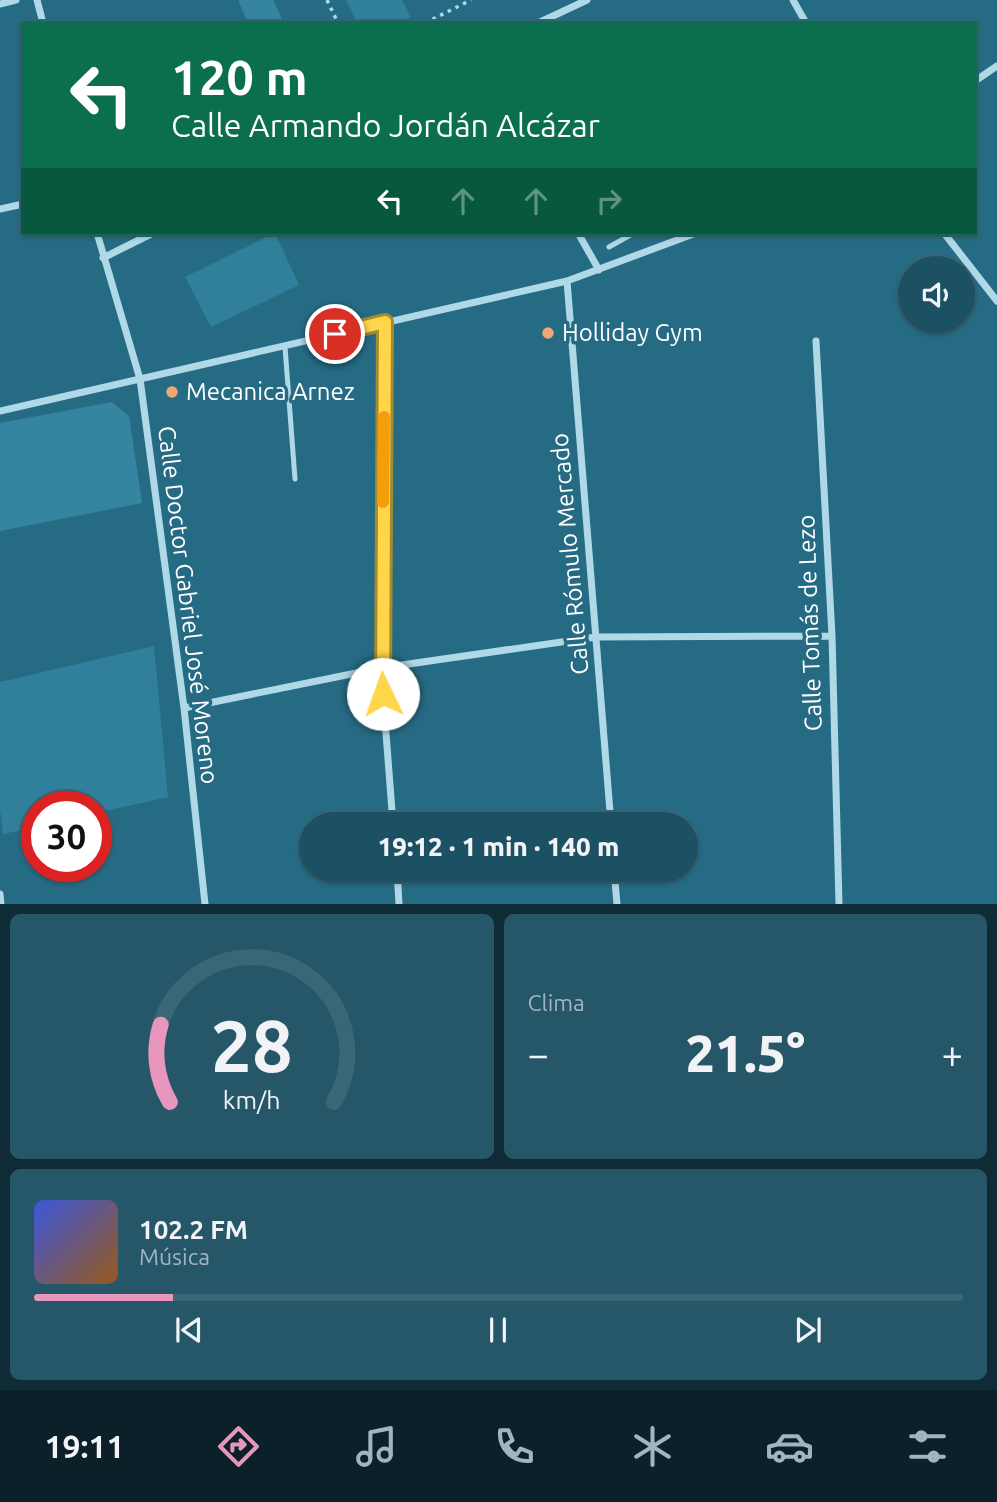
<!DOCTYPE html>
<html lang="es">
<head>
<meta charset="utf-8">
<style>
	:root { --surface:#1c5063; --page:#255769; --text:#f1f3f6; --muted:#a0b5be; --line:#3a6778; --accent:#e797bd }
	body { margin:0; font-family:Ubuntu,sans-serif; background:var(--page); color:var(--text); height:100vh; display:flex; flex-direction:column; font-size:26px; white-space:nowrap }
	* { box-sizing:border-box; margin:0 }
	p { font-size:23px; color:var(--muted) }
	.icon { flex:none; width:38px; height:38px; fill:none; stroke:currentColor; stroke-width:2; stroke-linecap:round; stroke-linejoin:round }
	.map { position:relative; height:904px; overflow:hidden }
	.drawer { display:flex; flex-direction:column; gap:10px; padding:10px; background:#0f2c36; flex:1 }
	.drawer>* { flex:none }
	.hud { position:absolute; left:21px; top:21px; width:956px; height:214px; border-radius:0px; box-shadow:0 2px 5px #0004,0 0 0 2px var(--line); background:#0b6e4f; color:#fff; overflow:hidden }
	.controls { position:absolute; left:898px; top:256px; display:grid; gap:14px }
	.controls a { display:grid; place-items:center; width:77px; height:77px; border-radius:50%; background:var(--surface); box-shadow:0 2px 5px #0004,0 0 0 2px var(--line); font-size:35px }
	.speed { position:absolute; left:21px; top:791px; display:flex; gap:14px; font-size:35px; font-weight:700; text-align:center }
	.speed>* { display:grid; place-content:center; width:91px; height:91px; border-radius:50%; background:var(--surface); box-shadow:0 2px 5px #0004,0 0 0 2px var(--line); line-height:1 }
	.speed .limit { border:10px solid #d22; background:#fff; color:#111 }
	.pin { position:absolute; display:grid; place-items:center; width:60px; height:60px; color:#fff; margin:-30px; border:4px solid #fff; border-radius:50%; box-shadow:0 2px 7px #0007 }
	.me { position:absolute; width:77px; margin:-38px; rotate:357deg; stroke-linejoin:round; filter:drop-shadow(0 0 5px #0008) }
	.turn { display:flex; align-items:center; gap:24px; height:147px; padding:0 35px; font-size:32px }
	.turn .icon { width:91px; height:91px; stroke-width:2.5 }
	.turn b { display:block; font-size:49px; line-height:60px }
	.lanes { display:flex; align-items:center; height:66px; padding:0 35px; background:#0003; justify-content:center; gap:35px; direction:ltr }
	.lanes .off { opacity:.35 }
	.big { font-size:52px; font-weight:800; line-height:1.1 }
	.drawer .card { flex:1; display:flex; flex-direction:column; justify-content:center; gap:10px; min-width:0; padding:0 24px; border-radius:10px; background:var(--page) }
	.drawer .dial { align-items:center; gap:0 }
	.dial svg { height:182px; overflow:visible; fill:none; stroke:var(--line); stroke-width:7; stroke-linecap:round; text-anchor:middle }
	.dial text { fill:var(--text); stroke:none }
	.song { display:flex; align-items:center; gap:21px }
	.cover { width:84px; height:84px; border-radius:10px; background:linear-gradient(135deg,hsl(230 70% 55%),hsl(30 70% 35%)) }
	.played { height:7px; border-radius:4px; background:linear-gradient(90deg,var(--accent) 15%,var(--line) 15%) }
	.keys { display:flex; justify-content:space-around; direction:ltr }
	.heat { display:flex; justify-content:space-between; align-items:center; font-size:38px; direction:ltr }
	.drawer .tiles { flex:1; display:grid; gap:10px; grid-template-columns:1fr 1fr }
	.card:last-child { grid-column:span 2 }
	.trip { position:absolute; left:299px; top:812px; width:399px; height:70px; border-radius:35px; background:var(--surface); box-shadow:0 2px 5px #0004,0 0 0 2px var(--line); font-weight:800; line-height:70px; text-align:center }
	.dock { display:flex; height:112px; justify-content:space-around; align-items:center; background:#0b2028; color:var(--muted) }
	.dock .icon { width:49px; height:49px }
	.dock .selected { color:var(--accent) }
	.dock b { font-size:32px; color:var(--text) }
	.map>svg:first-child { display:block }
</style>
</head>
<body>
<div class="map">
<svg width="997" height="904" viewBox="0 0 997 904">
	<rect width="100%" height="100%" fill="#266b84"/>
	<path fill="#30809b" d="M346,0H402L411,17L400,23H357Z
		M275,233L299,285L211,327L185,277Z
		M154,646L168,797L96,813V807H37V827L3,834L0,809V682Z"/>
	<path fill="#3685a0" d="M238,0H273L284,23H248Z
		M112,402L129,416L142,503L0,531V423Z"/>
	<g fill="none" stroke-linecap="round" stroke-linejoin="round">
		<path stroke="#afd9e7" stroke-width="3.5" stroke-dasharray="3.5 5" stroke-linecap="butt" d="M327,0L338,23
			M425,23L471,0"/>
		<path stroke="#afd9e7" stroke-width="5" d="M609,247L634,233
			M285,347L295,479"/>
		<path stroke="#afd9e7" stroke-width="7" d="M37,0L43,23
			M793,0L806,23
			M0,4L16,0
			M538,23L587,0
			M975,81L997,66
			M0,209L23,204
			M97,233L140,379L184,708L205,904
			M578,233L599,270
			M944,233L997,301
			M103,258L153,233
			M567,281L611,824
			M385,322L381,668L393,824
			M816,341L832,636L839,904
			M0,411L567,281L696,233
			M184,708L381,668L596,637L832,636
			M397,870L399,904
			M614,870L617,904
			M0,894L1,904"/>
	</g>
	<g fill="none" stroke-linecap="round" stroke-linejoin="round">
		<g stroke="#a68a30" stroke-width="18">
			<path id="route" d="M335,334L385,322L383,694"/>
		</g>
		<use href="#route" stroke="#ffd54a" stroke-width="12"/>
		<path stroke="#f59e0b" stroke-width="12" d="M383,502L384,417"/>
	</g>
	<g fill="#f1a773" stroke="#266b84" stroke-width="2.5">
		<circle cx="548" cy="333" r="7"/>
		<circle cx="172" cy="392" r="7"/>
	</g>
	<g text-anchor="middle" stroke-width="7" stroke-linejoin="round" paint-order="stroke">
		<g font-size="24" fill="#fff" stroke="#266b84" text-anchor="start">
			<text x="562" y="341">Holliday Gym</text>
			<text x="186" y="400">Mecanica Arnez</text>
		</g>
		<g font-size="24" fill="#fff" stroke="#266b84">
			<text transform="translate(570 554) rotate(-95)" y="8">Calle Rómulo Mercado</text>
			<text transform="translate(188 605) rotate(83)" y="8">Calle Doctor Gabriel José Moreno</text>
			<text transform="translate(810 623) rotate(-92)" y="8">Calle Tomás de Lezo</text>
		</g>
	</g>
</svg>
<div class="controls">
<a><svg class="icon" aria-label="sound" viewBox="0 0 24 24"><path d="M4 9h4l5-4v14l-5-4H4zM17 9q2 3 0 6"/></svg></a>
</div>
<div class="speed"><div class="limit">30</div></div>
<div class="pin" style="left:335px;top:334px;background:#d93025"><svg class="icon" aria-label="arrive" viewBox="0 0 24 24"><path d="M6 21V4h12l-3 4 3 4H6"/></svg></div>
<svg class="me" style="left:383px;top:694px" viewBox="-20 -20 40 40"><circle r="19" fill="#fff"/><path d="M0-13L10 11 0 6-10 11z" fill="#ffd54a"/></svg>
<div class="trip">19:12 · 1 min · 140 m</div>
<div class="hud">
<div class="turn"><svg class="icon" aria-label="left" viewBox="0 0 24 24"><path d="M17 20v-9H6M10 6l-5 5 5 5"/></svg><div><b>120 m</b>Calle Armando Jordán Alcázar</div></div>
<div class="lanes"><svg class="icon" aria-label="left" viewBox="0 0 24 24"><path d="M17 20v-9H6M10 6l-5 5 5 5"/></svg><svg class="icon off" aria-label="ahead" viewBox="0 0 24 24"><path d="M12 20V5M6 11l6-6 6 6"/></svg><svg class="icon off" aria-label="ahead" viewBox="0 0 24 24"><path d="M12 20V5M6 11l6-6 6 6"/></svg><svg class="icon off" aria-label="right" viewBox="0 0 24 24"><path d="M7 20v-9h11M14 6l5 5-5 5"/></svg></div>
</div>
</div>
<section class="drawer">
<div class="tiles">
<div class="card dial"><svg viewBox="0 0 100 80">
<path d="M14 69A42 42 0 1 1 86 69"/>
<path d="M14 69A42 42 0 0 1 10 35" stroke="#e797bd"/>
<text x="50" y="56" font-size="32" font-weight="700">28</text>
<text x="50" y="72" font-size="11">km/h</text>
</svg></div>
<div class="card"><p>Clima</p>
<div class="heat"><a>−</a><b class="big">21.5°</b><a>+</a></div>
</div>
<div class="card">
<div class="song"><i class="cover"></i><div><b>102.2 FM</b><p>Música</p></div></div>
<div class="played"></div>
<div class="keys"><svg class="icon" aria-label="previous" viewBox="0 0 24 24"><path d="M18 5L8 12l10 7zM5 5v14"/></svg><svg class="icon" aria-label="pause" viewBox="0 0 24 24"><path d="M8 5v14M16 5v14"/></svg><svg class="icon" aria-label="next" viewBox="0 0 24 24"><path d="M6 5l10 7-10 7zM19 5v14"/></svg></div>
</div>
</div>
</section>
<nav class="dock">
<b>19:11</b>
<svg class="icon selected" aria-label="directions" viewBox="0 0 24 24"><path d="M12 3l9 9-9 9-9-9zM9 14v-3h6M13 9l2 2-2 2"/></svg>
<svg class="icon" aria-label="music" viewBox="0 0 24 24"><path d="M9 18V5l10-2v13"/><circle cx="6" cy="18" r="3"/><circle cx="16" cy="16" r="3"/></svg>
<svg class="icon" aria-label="phone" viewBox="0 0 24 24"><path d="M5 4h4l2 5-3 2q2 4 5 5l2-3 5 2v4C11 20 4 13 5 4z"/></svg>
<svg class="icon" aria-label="climate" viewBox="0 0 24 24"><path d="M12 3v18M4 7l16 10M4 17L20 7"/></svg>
<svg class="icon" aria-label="car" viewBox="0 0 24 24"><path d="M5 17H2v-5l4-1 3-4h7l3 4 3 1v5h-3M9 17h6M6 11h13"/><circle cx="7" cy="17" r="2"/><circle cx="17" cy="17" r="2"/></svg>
<svg class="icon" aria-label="filters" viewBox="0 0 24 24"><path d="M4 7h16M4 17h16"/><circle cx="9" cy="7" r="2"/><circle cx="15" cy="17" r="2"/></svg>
</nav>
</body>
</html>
